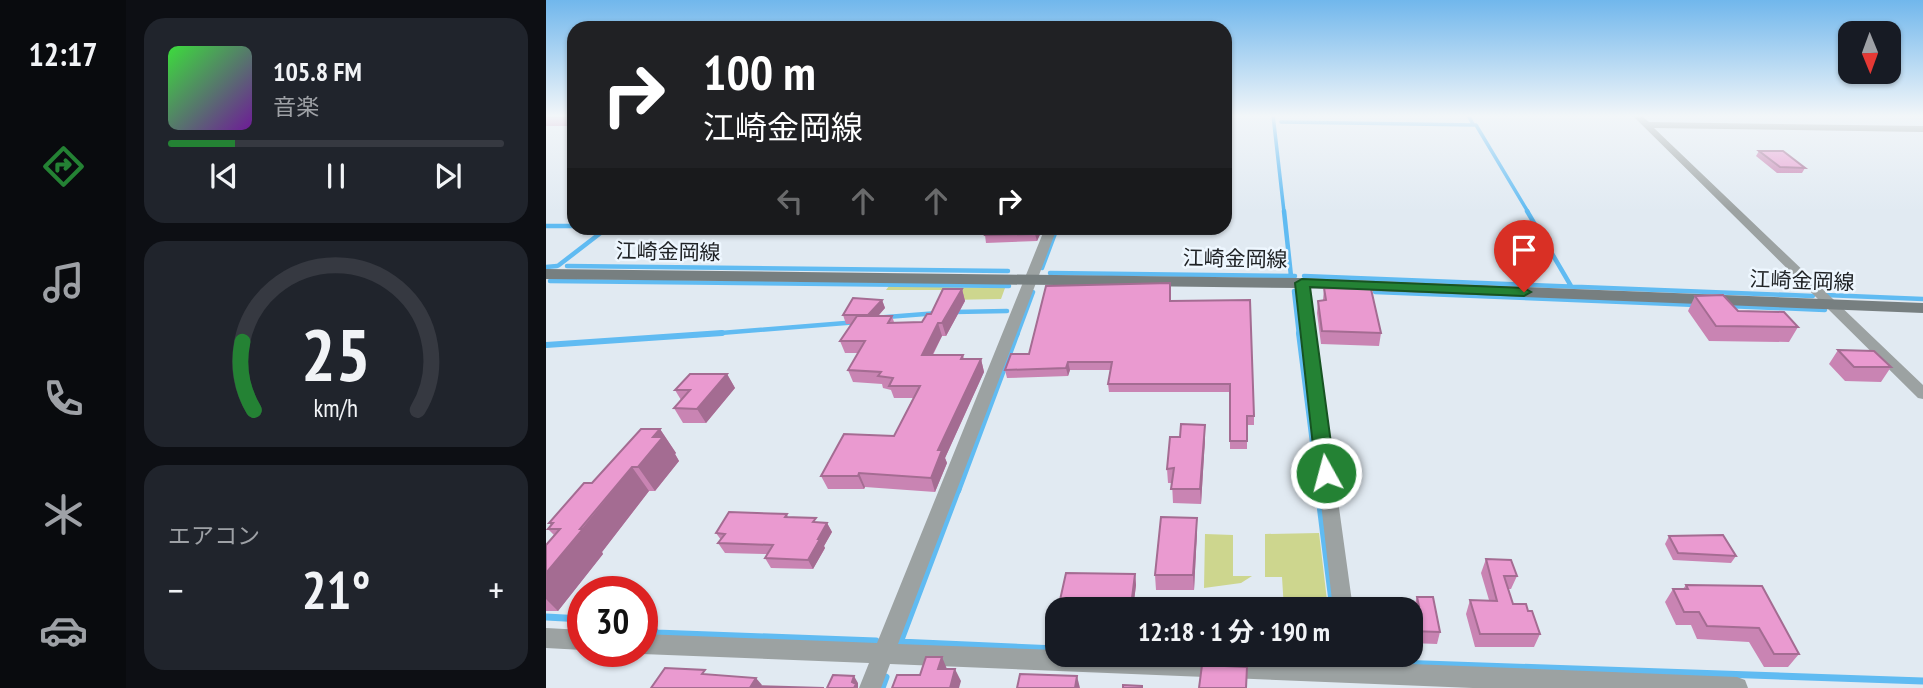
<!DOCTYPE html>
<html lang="ja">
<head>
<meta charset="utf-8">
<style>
	:root { --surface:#171b24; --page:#20242c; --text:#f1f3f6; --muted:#9ea1a6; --line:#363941; --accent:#248234 }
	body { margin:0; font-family:"PT Sans Narrow","Noto Sans JP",sans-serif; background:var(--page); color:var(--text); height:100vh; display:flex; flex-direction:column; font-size:26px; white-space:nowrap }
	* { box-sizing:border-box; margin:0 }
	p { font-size:23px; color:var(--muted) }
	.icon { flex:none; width:38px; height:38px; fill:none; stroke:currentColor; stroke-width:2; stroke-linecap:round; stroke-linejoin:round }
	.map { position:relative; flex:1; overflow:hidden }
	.drawer { display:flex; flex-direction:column; gap:18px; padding:18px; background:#0d0f14; width:420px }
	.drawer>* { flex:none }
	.top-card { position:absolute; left:21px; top:21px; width:665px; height:214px; border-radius:21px; box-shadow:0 2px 5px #0004; background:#202124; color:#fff; overflow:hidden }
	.needle { width:46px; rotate:179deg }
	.buttons { position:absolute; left:1292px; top:21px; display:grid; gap:14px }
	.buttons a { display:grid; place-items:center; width:63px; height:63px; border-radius:14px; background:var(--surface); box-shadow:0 2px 5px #0004; font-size:35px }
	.speed { position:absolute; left:21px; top:576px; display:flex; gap:14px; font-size:35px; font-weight:700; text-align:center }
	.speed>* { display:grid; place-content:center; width:91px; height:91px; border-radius:50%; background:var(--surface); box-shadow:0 2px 5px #0004; line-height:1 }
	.speed .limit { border:10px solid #d22; background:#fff; color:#111 }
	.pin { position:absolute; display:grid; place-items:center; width:60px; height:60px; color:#fff; margin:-72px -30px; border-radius:50% 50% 50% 0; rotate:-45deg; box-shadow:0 0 7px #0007 }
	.pin .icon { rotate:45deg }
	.me { position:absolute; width:77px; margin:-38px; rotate:353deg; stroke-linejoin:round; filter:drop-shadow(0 0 5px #0008) }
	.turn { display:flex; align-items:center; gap:24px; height:147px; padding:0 21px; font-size:32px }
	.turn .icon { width:91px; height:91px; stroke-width:2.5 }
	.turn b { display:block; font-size:49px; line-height:60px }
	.lanes { display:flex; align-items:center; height:66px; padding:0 21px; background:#0003; justify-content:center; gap:35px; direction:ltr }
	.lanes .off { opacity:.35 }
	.big { font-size:52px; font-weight:700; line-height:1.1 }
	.drawer .tile { flex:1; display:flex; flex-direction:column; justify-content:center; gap:10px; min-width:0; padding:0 24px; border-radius:21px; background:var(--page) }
	.drawer .dial { align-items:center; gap:0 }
	.dial svg { height:182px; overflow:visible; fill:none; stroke:var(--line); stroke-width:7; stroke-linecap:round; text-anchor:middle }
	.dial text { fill:var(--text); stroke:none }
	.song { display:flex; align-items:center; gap:21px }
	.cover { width:84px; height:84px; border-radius:10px; background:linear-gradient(135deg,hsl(120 70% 55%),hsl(280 70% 35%)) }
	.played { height:7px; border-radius:4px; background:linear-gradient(90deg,var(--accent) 20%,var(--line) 20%) }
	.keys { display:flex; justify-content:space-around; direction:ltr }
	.heat { display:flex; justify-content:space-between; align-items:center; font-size:38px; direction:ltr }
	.trip { position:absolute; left:499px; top:597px; width:378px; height:70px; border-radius:21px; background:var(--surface); box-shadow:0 2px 5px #0004; font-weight:700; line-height:70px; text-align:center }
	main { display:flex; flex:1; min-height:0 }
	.menu { display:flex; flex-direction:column; width:126px; justify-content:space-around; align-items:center; background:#090b0e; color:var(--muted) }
	.menu .icon { width:49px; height:49px }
	.menu .active { color:var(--accent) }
	.menu b { font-size:32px; color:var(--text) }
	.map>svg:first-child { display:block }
</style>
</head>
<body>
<main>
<nav class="menu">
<b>12:17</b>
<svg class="icon active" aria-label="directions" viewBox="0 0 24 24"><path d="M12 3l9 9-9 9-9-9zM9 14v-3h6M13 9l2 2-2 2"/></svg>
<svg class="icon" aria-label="music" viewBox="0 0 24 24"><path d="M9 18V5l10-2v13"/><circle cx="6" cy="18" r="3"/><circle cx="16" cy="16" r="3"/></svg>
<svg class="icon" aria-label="phone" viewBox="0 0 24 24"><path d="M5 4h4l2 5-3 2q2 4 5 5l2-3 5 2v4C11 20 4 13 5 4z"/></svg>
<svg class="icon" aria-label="climate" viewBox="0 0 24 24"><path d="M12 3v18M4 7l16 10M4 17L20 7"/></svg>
<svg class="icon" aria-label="car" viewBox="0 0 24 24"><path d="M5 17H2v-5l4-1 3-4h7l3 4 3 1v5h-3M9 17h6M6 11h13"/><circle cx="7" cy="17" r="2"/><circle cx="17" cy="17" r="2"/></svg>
</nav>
<section class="drawer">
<div class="tile">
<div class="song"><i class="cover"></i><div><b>105.8 FM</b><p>音楽</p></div></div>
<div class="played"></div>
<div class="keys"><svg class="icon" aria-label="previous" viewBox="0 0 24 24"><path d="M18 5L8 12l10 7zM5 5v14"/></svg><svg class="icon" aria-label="pause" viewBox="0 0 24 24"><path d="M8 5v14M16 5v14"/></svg><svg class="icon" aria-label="next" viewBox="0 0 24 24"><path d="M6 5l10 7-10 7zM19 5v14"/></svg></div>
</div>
<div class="tile dial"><svg viewBox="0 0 100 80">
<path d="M14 69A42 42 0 1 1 86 69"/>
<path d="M14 69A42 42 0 0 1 9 39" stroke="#248234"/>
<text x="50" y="56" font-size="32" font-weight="700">25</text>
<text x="50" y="72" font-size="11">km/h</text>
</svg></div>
<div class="tile"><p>エアコン</p>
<div class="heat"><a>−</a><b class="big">21°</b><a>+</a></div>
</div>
</section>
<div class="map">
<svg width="1377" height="688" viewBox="0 0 1377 688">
	<rect width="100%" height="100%" fill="#e1eaf2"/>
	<path fill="#cdd68e" d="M343,286L459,288L455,299L401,300L405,290H340Z
		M773,533L782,609H738L736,577H719V534Z
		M659,534L687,535V576H706L695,583L658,588Z"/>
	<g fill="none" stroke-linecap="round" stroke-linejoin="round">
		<path stroke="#60bbf2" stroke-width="3.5" d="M727,115L738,212
			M922,115L927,124
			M735,122L930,125L982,212"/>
		<path stroke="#60bbf2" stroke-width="4.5" d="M738,211L745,276
			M981,211L1025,286
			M0,226H28
			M13,265L61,228
			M21,266L462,271
			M0,267L11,266
			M496,268L511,228
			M504,273L749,276
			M758,276L1267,296
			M4,281L463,286
			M748,291L753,335
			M829,292L1150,305
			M1279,295L1377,299
			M1181,306L1279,310
			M408,312L461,311
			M328,318L392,313
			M150,335L312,322
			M471,335L487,292"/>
		<path stroke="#60bbf2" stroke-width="6" d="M753,333L773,491
			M0,345L176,333
			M412,491L471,333"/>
		<path stroke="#60bbf2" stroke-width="7" d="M772,489L787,609
			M0,617L37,619
			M96,621L104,622L110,633L330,641
			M353,642L511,649
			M353,645L412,489
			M647,654L796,661
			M821,662L1377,681
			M336,688L340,677"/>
		<path fill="#9ca2a2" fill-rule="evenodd" d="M1086,115H1095L1103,122L1377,126V132L1108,128L1377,385V399L1372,398Z
			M499,228H511L352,644L511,650V654H614L792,661L791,654H813L814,662L1191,677L1199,680L1202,688H927L344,664L335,688H313L323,663L96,654L89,651H96V634L331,643Z
			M756,279L762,283L807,609H787L750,283Z
			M0,628L37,630V650L0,648Z"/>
		<path fill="#777f80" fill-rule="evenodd" d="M0,269L754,278L1377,303V313L754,288L0,279Z"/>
	</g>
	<path fill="#c984b3" d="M0,115H28V126H0Z
		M1213,151L1259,168L1256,173H1231L1210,156Z
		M497,228L491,241L440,243L439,235Z
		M624,283V301L708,416V425H701V449H684V392H563L562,384L565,370H524L522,376L461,378L459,370L483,354Z
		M778,288L835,333L833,346L775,344L771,313L772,301L777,300Z
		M416,289L419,301L400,336H396L387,355H417L418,359H435L438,372L399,458L401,463L389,492L319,487L318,489H282L275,476L348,436L367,398H348L345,390L337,388L336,384L307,382L302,370L312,353H299L294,341L306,324H300L297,315L336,300L339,308L332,316H346L348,322H376Z
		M1149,296L1192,311L1252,327L1243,342L1163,341L1142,311Z
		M1292,350L1345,367L1335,382L1299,381L1283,364Z
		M181,374L189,388L160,423H137L128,408L135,400L129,390Z
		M114,429L130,453L129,454L133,461L109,491H103L56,552L57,554L12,611H0V545L8,535L2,529L5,525L3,523L46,483Z
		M659,439L655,504L627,503L626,483H622L621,469Z
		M241,514L242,517L272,522L281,523L286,532L278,546L279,548L267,569L225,568L219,558L221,554L179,553L172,543L175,540L170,533Z
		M651,532L648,590H610L609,575Z
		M1123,536L1190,556L1185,563L1127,560L1119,544Z
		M940,559L971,576L965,589H962L967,604L982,611L994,634L988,647H929L920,614L924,600H943L935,573Z
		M589,574L590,585L587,609H512Z
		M1140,585L1216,586L1253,654L1242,667H1218L1203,642L1151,639L1145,625H1130L1119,602L1127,589H1137Z
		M871,597L894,632L891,644L864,643V609L840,606H868Z"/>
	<path fill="#a46c92" d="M492,228H497L491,241L489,234Z
		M416,289L419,301L400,336L396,323Z
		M336,300L339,308L325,324L322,315Z
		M392,323L396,336L380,367L376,355Z
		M435,359L438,372L399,458L401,463L389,492L385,478L392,450Z
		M522,362L524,370L522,376L520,368Z
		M181,374L189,388L160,423L151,409Z
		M659,425V439L655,504L654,489Z
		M114,429L130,453L129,454L133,461L109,491L92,467L107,437Z
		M86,467L103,491L56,552L57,554L12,611L0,599V573Z
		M313,473L319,487L318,489L312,476Z
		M651,518V532L648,590L647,575Z
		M281,523L286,532L278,546L279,548L267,569L262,560L272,539Z
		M589,574L590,585L587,609L586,598Z
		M555,598L557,609H553Z
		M396,657L401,669H392Z
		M409,669L415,681L413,688H404Z
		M308,676L312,683V688H308L306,682Z
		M531,676L534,688H529Z
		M210,678L216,685L214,688L205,686Z"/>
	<path fill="#ea9ad0" stroke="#a46c92" stroke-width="2" d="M0,115H28V117H0Z
		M1213,151H1237L1259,168L1234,167Z
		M442,228H492L489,234L439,235Z
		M624,283V301L704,300L708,416H701V441H684V384H562L566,362H522L520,368L459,370L465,354H483L500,286Z
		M778,288L825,289L835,333L776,331L772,301L780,300Z
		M397,289H416L396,323H392L376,355H417L415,359H435L392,450H396L385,478L313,473L312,476H275L298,434L348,436L374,386H343L347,378L332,376L335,372L302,370L319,341H294L311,316H346L342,323L376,322L381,314H385Z
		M1177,295L1192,311L1238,312L1252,327L1170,326L1149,296Z
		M307,298L336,300L322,315H297Z
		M1292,350L1328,351L1345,367H1308Z
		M144,374H181L151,409L128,408L144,390H129Z
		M635,424L659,425L654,489H625L628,468L621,469L624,437H634Z
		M95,429H114L107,437H117L92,467H86L34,529H37L0,573V545L14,529H2L7,523H3L38,483H46Z
		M183,512L241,514L239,517L270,518L267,522L281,523L272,539H274L262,560L219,558L227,545L172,543L179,534L170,533Z
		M615,517L651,518L647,575H609Z
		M1177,535L1190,556L1132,553L1123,536Z
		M940,559L965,560L971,576H958L967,604H980L982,611H986L994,634H934L924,600L951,601Z
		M520,573L589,574L586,598H555L553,609H512Z
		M1140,585L1216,586L1253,654H1228L1213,628L1161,626L1153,612H1138L1127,589H1142Z
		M871,597H887L894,632L864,631V609H817L816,601L839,602L840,606H873Z
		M380,657H396L392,669H409L404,688H346L351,675H374Z
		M656,665L701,667L700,688H653Z
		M119,668L159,670L156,674L210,678L205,686L278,688H105Z
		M474,674L531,676L529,688H471Z
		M287,675L308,676L306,682L310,684L308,688H281Z
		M577,685L596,686V688H577Z"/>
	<linearGradient id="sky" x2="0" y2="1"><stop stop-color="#71b7ec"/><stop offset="0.55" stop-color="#f2f6f9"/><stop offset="1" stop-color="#f2f6f9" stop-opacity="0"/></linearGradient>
	<rect width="1377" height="211" fill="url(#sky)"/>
	<path fill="#248234" stroke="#175422" stroke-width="2" d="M756,279L978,288L985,292L978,296L764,287L789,473L786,478L780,480L773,478L770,473L749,283Z"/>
	<g text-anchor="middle" stroke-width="5" stroke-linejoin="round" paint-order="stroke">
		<g font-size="21" fill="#202326" stroke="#eef7ff">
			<text transform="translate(122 252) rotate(1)" y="7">江崎金岡線</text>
			<text transform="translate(689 259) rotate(1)" y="7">江崎金岡線</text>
			<text transform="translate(1256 281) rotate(2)" y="7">江崎金岡線</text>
		</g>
	</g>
</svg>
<div class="buttons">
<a><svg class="needle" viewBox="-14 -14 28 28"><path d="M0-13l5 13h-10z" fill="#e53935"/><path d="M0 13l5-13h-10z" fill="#9ea1a6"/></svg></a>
</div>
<div class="speed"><div class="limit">30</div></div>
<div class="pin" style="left:978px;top:292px;background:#d93025"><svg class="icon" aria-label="arrive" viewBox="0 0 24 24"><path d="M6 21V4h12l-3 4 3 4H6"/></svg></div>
<svg class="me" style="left:780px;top:473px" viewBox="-20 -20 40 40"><circle r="17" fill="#248234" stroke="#fff" stroke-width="3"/><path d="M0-11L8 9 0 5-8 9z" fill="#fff"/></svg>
<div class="trip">12:18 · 1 分 · 190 m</div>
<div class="top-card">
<div class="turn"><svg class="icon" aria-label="right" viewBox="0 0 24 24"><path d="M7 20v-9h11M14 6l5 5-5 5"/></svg><div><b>100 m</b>江崎金岡線</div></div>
<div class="lanes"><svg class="icon off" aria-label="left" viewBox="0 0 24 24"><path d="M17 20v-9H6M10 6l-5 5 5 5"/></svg><svg class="icon off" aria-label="ahead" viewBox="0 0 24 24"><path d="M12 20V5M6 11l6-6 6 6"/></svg><svg class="icon off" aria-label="ahead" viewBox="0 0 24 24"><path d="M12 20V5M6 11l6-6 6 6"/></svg><svg class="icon" aria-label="right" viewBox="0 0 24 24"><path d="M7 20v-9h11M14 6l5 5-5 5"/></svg></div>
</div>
</div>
</main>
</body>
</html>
